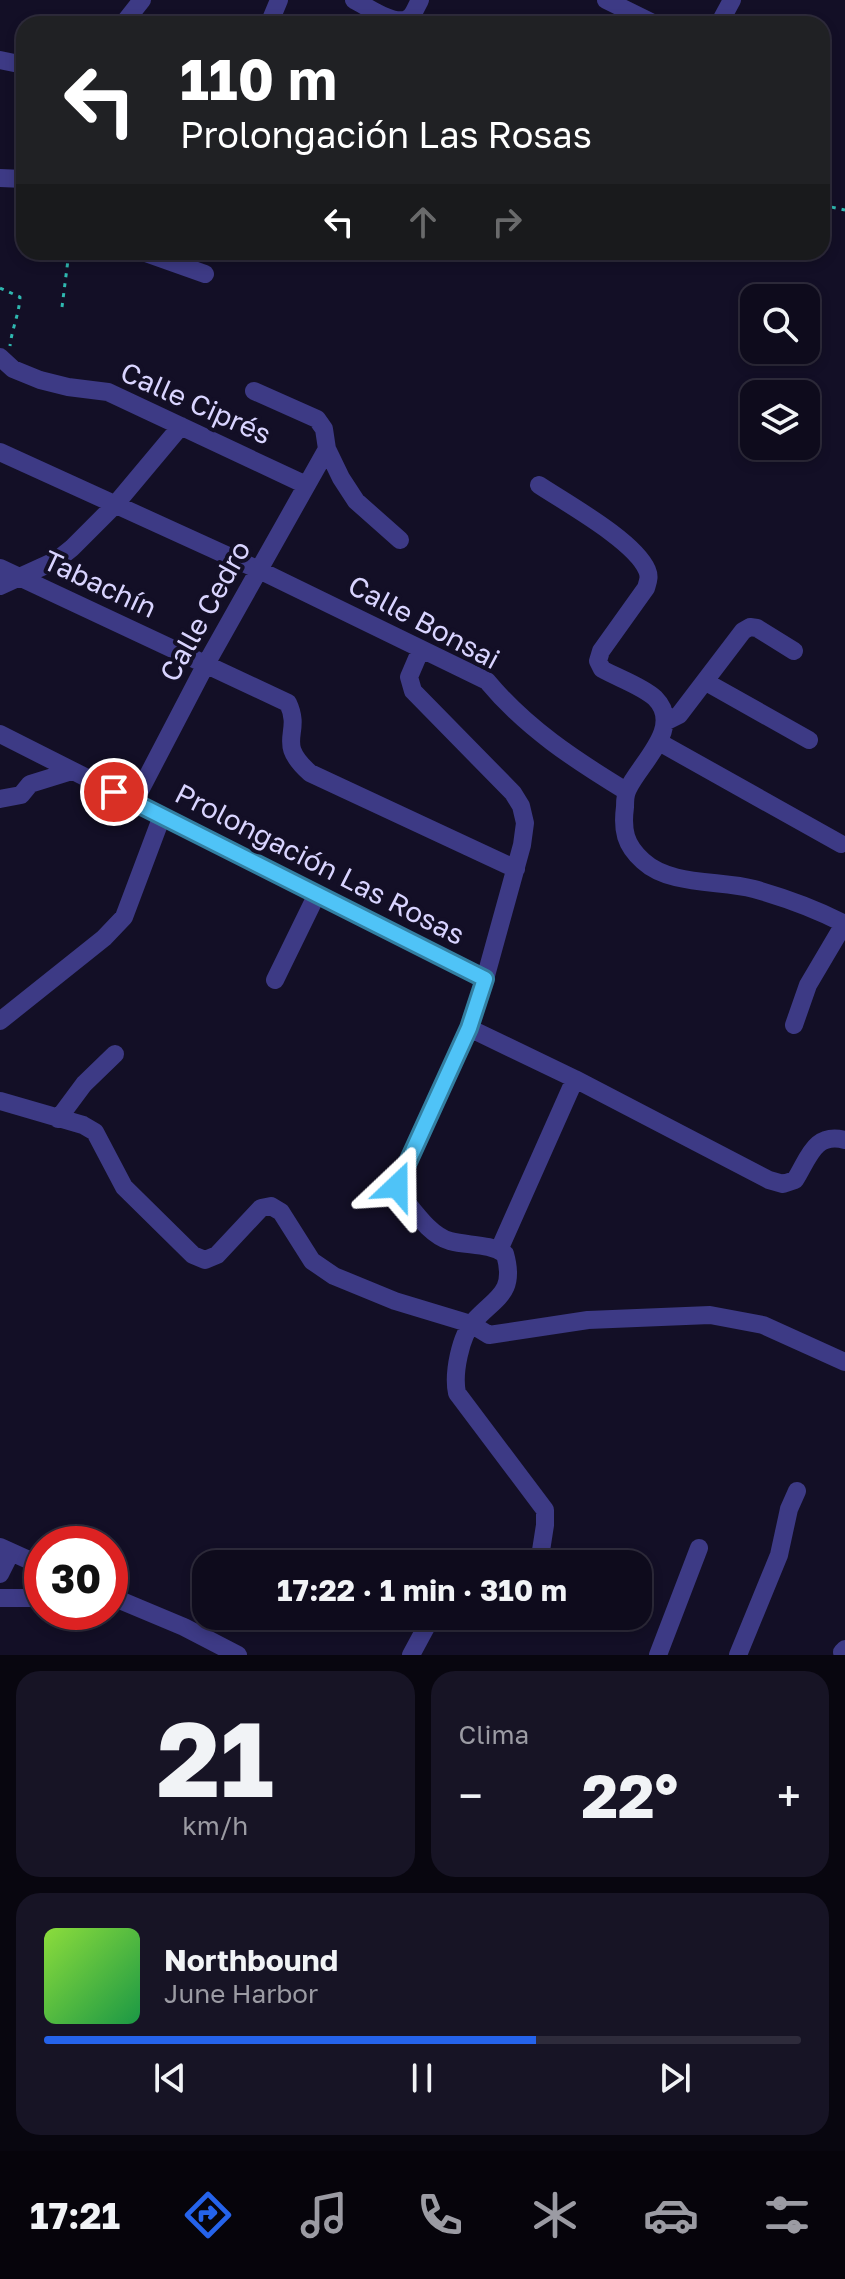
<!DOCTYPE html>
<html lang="es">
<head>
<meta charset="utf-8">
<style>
	:root { --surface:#0e0b1c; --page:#171425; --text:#f1f3f6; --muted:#9b9ba3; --line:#2e2b3b; --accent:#2563eb }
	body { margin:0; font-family:"Golos Text",sans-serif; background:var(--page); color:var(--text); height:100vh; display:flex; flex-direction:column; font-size:30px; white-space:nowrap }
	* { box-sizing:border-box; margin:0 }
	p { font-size:26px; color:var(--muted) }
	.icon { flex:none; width:44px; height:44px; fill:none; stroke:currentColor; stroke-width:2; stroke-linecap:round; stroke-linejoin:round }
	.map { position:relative; height:1655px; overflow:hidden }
	.panel { display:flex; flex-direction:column; gap:16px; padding:16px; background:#08060f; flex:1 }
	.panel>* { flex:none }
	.guide { position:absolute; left:16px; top:16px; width:814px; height:244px; border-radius:24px; box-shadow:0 4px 12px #0003,0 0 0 2px var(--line); background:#202124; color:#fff; overflow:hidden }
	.buttons { position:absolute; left:740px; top:284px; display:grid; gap:16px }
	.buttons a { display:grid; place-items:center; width:80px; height:80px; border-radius:16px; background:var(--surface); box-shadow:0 4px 12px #0003,0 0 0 2px var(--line); font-size:40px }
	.speed { position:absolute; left:24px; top:1526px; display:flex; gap:16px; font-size:40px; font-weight:700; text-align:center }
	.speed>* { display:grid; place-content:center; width:104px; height:104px; border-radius:50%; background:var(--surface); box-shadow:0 4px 12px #0003,0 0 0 2px var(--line); line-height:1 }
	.speed .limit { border:12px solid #d22; background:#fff; color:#111 }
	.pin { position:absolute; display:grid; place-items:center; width:68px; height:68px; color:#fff; margin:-34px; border:4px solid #fff; border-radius:50%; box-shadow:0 2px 8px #0007 }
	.me { position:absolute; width:88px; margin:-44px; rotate:23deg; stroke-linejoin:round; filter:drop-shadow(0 0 6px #0008) }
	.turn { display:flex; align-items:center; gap:28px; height:168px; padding:0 32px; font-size:36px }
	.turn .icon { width:104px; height:104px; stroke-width:2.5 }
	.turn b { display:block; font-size:56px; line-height:68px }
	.lanes { display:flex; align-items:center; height:76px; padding:0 32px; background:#0003; justify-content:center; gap:40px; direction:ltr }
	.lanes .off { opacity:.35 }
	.big { font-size:60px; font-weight:700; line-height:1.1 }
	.panel .tile { flex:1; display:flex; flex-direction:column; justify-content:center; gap:12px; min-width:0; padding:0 28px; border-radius:24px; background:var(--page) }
	.panel .dial { align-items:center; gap:0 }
	.dial b { font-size:104px; line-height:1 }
	.song { display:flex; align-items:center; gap:24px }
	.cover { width:96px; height:96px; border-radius:12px; background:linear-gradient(135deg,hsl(90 70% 55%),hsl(140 70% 35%)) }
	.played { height:8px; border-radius:4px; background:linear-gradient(90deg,var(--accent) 65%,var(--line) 65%) }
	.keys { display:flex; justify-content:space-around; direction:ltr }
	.heat { display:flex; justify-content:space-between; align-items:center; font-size:44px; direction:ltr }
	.panel .tiles { flex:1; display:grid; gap:16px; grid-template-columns:1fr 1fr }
	.tile:last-child { grid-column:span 2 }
	.trip { position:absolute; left:192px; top:1550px; width:460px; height:80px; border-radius:24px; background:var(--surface); box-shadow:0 4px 12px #0003,0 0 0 2px var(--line); font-weight:700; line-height:80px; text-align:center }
	.tabs { display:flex; height:128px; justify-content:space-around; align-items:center; background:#06040b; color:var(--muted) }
	.tabs .icon { width:56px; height:56px }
	.tabs .current { color:var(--accent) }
	.tabs b { font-size:36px; color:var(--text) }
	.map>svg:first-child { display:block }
</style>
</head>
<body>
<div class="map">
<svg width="845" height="1655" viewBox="0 0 845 1655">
	<rect width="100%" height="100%" fill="#130f26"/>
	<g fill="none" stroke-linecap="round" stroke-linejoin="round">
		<path stroke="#2fb8b0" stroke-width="3" stroke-dasharray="4 6" stroke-linecap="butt" d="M822,205L845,210
			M0,288L20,297C19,315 12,328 10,346
			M62,307L69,252"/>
		<path stroke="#3d3a85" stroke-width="18" d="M354,0C367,6 396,29 410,17C414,14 417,5 420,0
			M606,0L655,24
			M123,24L142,0
			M269,24L279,0
			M719,24L732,0
			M0,60L24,65
			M0,178L24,179
			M143,252L205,274
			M0,357L13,369L40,380L68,387L108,392L306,485
			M254,391L317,419L324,429L327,449L341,478L356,501L400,540
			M0,452L259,570L487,681C526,728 575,760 626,791
			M539,485C566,503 635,541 647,570C650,577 648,581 646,588L601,651L598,661L602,669C618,678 642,686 655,698C684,727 640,763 628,789C625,794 625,801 625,807C622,830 625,845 643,861C670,886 720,880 754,889C786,898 816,909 845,924
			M0,568L288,703C303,735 274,741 310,773L516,869
			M0,586L57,560L72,548L114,506L181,426
			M421,649L409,677L413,691L513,793L521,806L525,823L522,845L485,979L469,1028L397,1186L399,1193C413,1209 429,1235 450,1241C468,1246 489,1243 505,1254C516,1293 496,1297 474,1321C460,1336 453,1374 457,1393L545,1510V1525L540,1557
			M706,682L809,740
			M665,722L679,715L743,631L750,627L757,628L794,651
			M0,734L485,979
			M659,742L841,844
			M0,799L21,795L30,784L72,771
			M134,802L206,664L327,449
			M275,980L317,894
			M0,1021L104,938L124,917L162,816
			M794,1025L808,985L844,924
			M469,1028L575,1079L769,1180L783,1184L795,1180C809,1158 814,1132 845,1140
			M0,1101L83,1125L95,1132L124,1187L193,1255L205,1260L217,1255L261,1208L271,1206L281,1212L312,1261L334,1276L395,1301L471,1324L489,1335L588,1320L710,1315L763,1325L845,1362
			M58,1119L84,1084L115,1054
			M499,1250L575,1079
			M0,1547L42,1566
			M464,1564L481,1558L540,1557L548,1564
			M0,1574L11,1552
			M110,1596L184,1627L238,1655
			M0,1598H28L42,1594
			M842,1652L845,1649
			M411,1655L432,1616
			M658,1655L699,1548
			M738,1655L779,1555L789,1509L797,1491"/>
	</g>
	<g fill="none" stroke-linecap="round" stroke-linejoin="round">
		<g stroke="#337fa1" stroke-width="20">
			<path id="route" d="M114,792L485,979L469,1028L397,1186"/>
		</g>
		<use href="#route" stroke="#4fc3f7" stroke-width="14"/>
	</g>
	<g text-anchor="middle" stroke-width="8" stroke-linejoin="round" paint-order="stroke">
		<g font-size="28" fill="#d9d4ff" stroke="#130f26">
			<text transform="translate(196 403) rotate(24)" y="10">Calle Ciprés</text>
			<text transform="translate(100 584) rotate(25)" y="10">Tabachín</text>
			<text transform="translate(205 611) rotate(-61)" y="10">Calle Cedro</text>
			<text transform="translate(424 622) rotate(28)" y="10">Calle Bonsai</text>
			<text transform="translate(320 864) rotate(27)" y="10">Prolongación Las Rosas</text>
		</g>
	</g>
</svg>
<div class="buttons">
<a><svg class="icon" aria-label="search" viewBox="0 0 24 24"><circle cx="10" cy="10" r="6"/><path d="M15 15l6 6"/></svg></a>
<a><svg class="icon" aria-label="layers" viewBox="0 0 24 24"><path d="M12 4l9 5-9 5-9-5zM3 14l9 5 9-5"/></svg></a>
</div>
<div class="speed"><div class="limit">30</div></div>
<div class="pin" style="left:114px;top:792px;background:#d93025"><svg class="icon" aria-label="arrive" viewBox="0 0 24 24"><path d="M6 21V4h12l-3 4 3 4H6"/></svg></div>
<svg class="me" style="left:397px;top:1186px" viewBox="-20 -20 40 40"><path d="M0-17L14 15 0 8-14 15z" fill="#4fc3f7" stroke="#fff" stroke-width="4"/></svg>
<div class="trip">17:22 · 1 min · 310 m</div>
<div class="guide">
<div class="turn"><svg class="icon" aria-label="left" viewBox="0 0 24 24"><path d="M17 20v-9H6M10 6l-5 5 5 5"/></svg><div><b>110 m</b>Prolongación Las Rosas</div></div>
<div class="lanes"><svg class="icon" aria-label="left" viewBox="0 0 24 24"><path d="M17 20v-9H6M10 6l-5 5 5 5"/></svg><svg class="icon off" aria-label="ahead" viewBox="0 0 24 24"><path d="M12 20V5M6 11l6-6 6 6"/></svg><svg class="icon off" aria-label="right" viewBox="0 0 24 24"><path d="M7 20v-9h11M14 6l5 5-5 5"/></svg></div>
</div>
</div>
<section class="panel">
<div class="tiles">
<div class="tile dial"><b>21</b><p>km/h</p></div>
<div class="tile"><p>Clima</p>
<div class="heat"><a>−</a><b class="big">22°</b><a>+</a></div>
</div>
<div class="tile">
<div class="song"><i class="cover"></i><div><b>Northbound</b><p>June Harbor</p></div></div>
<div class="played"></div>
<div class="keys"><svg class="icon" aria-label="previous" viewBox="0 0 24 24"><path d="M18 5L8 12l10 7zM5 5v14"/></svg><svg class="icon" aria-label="pause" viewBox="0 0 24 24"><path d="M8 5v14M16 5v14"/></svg><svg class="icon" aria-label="next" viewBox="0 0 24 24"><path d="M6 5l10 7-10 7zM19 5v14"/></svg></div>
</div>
</div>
</section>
<nav class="tabs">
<b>17:21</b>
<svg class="icon current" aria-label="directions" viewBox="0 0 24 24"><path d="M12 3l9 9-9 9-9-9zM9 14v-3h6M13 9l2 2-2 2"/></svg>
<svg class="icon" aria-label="music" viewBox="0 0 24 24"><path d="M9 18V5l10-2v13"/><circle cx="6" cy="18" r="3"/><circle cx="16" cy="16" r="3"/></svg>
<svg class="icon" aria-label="phone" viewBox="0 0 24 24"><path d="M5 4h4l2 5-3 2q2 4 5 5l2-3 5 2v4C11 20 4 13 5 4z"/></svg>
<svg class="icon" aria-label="climate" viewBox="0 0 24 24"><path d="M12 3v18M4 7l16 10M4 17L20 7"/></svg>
<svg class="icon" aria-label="car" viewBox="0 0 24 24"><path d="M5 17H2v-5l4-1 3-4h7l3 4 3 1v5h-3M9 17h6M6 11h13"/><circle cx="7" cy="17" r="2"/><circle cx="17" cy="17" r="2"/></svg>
<svg class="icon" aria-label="filters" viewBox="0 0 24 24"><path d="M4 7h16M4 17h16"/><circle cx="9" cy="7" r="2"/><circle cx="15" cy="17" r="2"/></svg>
</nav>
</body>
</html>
